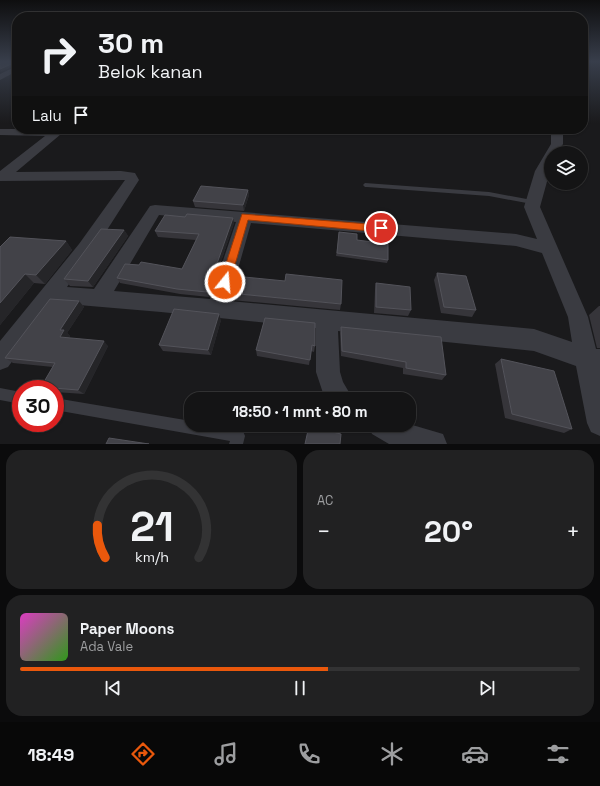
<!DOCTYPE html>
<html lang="id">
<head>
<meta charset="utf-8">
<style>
	:root { --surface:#141415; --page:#212122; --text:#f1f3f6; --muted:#9d9ea0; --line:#333334; --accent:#ea580c }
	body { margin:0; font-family:"Space Grotesk",sans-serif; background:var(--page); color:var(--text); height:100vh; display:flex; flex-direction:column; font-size:15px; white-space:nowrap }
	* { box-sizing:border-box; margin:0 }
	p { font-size:13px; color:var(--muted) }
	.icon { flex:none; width:22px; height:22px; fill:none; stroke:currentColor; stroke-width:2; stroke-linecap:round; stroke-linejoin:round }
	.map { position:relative; height:444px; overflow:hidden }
	.drawer { display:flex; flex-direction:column; gap:6px; padding:6px; background:#0b0b0c; flex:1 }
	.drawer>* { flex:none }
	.banner { position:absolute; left:12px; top:12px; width:576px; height:122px; border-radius:16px; box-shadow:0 1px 3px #0004,0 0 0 1px var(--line); background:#141415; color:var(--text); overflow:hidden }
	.tools { position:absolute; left:544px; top:146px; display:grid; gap:8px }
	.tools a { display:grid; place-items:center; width:44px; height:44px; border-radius:50%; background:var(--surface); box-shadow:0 1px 3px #0004,0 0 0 1px var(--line); font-size:20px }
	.speed { position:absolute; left:12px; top:380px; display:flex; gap:8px; font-size:20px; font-weight:700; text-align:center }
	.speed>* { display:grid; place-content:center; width:52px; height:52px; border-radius:50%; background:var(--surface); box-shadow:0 1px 3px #0004,0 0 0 1px var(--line); line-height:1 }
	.speed .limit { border:6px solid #d22; background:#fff; color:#111 }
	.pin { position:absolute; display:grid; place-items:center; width:34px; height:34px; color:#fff; margin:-17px; border:2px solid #fff; border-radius:50%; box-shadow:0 1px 4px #0007 }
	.me { position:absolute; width:44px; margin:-22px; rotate:17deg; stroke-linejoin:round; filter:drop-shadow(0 0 3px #0008) }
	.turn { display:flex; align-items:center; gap:14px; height:84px; padding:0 20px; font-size:18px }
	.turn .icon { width:52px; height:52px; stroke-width:2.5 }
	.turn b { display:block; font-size:28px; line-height:34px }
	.then { display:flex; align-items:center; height:38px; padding:0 20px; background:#0003; gap:8px; font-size:15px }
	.big { font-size:30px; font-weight:700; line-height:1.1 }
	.drawer .card { flex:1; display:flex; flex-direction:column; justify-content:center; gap:6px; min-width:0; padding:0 14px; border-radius:16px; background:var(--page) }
	.drawer .dial { align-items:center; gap:0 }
	.dial svg { height:104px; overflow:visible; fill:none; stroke:var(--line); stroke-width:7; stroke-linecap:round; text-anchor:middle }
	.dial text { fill:var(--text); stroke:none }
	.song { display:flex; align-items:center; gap:12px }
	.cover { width:48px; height:48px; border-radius:6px; background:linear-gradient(135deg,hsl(310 70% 55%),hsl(110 70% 35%)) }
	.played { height:4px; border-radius:2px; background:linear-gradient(90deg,var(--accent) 55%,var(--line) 55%) }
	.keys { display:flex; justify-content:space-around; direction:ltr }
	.heat { display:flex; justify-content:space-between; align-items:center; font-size:22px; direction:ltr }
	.drawer .tiles { flex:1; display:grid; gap:6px; grid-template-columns:1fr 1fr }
	.card:last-child { grid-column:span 2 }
	.trip { position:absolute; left:184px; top:392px; width:232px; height:40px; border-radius:16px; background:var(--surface); box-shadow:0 1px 3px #0004,0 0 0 1px var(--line); font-weight:700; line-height:40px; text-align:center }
	.tabs { display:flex; height:64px; justify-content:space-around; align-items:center; background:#080808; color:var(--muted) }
	.tabs .icon { width:28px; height:28px }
	.tabs .active { color:var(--accent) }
	.tabs b { font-size:18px; color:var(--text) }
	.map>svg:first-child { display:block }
</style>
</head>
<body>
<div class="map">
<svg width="600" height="444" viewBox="0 0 600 444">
	<rect width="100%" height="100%" fill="#1a1a1c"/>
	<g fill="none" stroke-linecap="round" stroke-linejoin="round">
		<path fill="#3a3b41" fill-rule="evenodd" d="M597,61H600V63Z
			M365,183L489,192L532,200L536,202L532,204L489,196L367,187H365L363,185Z
			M0,388L21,392V404L0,400Z
			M55,398L191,421V425C208,425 227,425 243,431L245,436L243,444H229L230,441L55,410Z"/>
		<path fill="#3a3b41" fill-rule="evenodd" d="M17,66V71L0,80V74Z
			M0,129H67L16,172L121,171L135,173L139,180L107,230L67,287L94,289L150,206L155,205L516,234L537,239L524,207L535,171L551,144V129H563V144L558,153H551V167L540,207L588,317L596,349H600V436L591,432L587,423L576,366L534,351L338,331L340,372L343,382L353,399H325L316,372V328L161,312L55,303L8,367L0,370V341L79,244L125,180L0,181V171L45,136L0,135ZM159,215L236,222L210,299L114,291ZM251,223L516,246L542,253L568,317L572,342L534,329L229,301Z
			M409,424L443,434L447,444H389L372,434L368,425Z"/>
	</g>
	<path fill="#36353a" d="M248,190L249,195L244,211L195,207L193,201Z
		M185,217L233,218L234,223L209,297L180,294L120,283L117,278L182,269L196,240L158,237L155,231Z
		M124,230L128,236L93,287L70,286L64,279Z
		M339,232L357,240L388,260L387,263L336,256Z
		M66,241L72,250L45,284L34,283L0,325V247Z
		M437,273L476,310L472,317L441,313L434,280Z
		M376,283L411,310L408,316L374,313L375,290Z
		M229,293L341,304L340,310L231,300Z
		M79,301L84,307L67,333L70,336L69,338L108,346L84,394L55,392V389H44L41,387L53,367L13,363L5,358Z
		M599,306H600V348H597L589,315Z
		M265,318L315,346L314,352L311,351L309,365L257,356L256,350Z
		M221,320L211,355L163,351L159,345Z
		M341,327L446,375L442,380L403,374V368L341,356L340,333Z
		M501,359L572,429L564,433L505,418L495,364Z"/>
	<path fill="#252528" d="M16,62L17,65L1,72L0,70V69Z
		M248,190L249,195L244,211L243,205Z
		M233,218L234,223L209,297L207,292Z
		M124,230L128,236L93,287L88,281Z
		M66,241L72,250L45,284L36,275Z
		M25,274L34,283L0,325V303Z
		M79,301L84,307L67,333L70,336L66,343L60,337V330Z
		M219,314L221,320L211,355L208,350Z
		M104,341L108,346L84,394L78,390Z"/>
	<path fill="#424248" stroke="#53535a" d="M0,61H17V69L16,62L0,69Z
		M201,186L248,190L243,205L193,201Z
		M187,214L233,218L207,292L177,289L117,278L125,264L139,265L141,262L182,269L199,234L155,231L165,215L185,217Z
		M101,229L124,230L88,281L64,279Z
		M339,232L357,234V240L388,244V260L337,253Z
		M10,237L66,241L36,275L25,274L0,303V247Z
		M437,273L466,276L476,310L444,307Z
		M286,274L342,280L341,304L229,293L234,276L285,281Z
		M376,283L410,287L411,310L376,307Z
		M50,299L79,301L60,330H64L60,337L104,341L78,390L41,387L55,363L5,358Z
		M174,309L219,314L208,350L159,345Z
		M265,318L315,323V346L312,345L310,360L256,350Z
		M341,327L441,337L446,375L406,368V362L342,351Z
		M501,359L554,371L572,429L512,414Z
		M309,426L341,434L340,444H305Z
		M109,438L149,444H106Z"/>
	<linearGradient id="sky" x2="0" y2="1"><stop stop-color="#0e0e0f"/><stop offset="0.5" stop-color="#383e4b"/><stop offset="1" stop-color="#383e4b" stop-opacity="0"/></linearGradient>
	<rect width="600" height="123" fill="url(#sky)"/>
	<path fill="#ea580c" stroke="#983908" d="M242,214L381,225L385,228L381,232L248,220L230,282L229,286L225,287L221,286L220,282Z"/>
</svg>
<div class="tools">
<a><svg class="icon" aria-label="layers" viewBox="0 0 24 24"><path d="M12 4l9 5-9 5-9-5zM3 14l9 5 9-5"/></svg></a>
</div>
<div class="speed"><div class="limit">30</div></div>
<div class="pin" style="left:381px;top:228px;background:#d93025"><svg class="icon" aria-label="arrive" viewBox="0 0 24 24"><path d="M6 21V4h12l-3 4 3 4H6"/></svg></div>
<svg class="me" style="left:225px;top:282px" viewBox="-20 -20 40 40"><circle r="17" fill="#ea580c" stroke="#fff" stroke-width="3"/><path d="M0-11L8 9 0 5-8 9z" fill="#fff"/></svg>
<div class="trip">18:50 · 1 mnt · 80 m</div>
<div class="banner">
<div class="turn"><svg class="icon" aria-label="right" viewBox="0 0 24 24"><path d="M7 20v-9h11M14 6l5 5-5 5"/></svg><div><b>30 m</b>Belok kanan</div></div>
<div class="then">Lalu<svg class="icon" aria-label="arrive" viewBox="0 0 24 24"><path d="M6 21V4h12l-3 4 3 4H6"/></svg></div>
</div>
</div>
<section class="drawer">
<div class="tiles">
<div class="card dial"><svg viewBox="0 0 100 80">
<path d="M14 69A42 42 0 1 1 86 69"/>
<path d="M14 69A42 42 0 0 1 8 44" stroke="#ea580c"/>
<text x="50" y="56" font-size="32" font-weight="700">21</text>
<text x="50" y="72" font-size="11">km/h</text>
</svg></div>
<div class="card"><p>AC</p>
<div class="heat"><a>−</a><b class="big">20°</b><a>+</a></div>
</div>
<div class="card">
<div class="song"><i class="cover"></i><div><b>Paper Moons</b><p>Ada Vale</p></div></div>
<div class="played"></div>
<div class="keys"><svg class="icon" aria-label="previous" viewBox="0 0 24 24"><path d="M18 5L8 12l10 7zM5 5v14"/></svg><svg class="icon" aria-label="pause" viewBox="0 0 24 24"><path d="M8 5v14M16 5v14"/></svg><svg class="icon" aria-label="next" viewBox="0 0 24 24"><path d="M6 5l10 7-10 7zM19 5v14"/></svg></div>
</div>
</div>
</section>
<nav class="tabs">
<b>18:49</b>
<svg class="icon active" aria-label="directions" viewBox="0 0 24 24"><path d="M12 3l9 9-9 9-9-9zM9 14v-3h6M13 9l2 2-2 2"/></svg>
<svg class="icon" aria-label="music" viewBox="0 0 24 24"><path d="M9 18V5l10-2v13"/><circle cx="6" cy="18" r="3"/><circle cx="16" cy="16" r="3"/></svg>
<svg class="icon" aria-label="phone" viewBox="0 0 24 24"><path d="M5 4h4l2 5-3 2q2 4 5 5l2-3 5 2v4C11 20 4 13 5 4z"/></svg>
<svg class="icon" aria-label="climate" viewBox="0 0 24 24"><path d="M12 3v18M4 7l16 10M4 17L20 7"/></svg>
<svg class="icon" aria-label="car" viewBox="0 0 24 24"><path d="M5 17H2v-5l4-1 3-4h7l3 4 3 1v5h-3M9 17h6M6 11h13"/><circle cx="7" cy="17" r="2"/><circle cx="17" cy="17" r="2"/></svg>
<svg class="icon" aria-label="filters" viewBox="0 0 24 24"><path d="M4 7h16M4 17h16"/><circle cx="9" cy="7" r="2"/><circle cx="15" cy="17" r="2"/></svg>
</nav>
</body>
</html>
